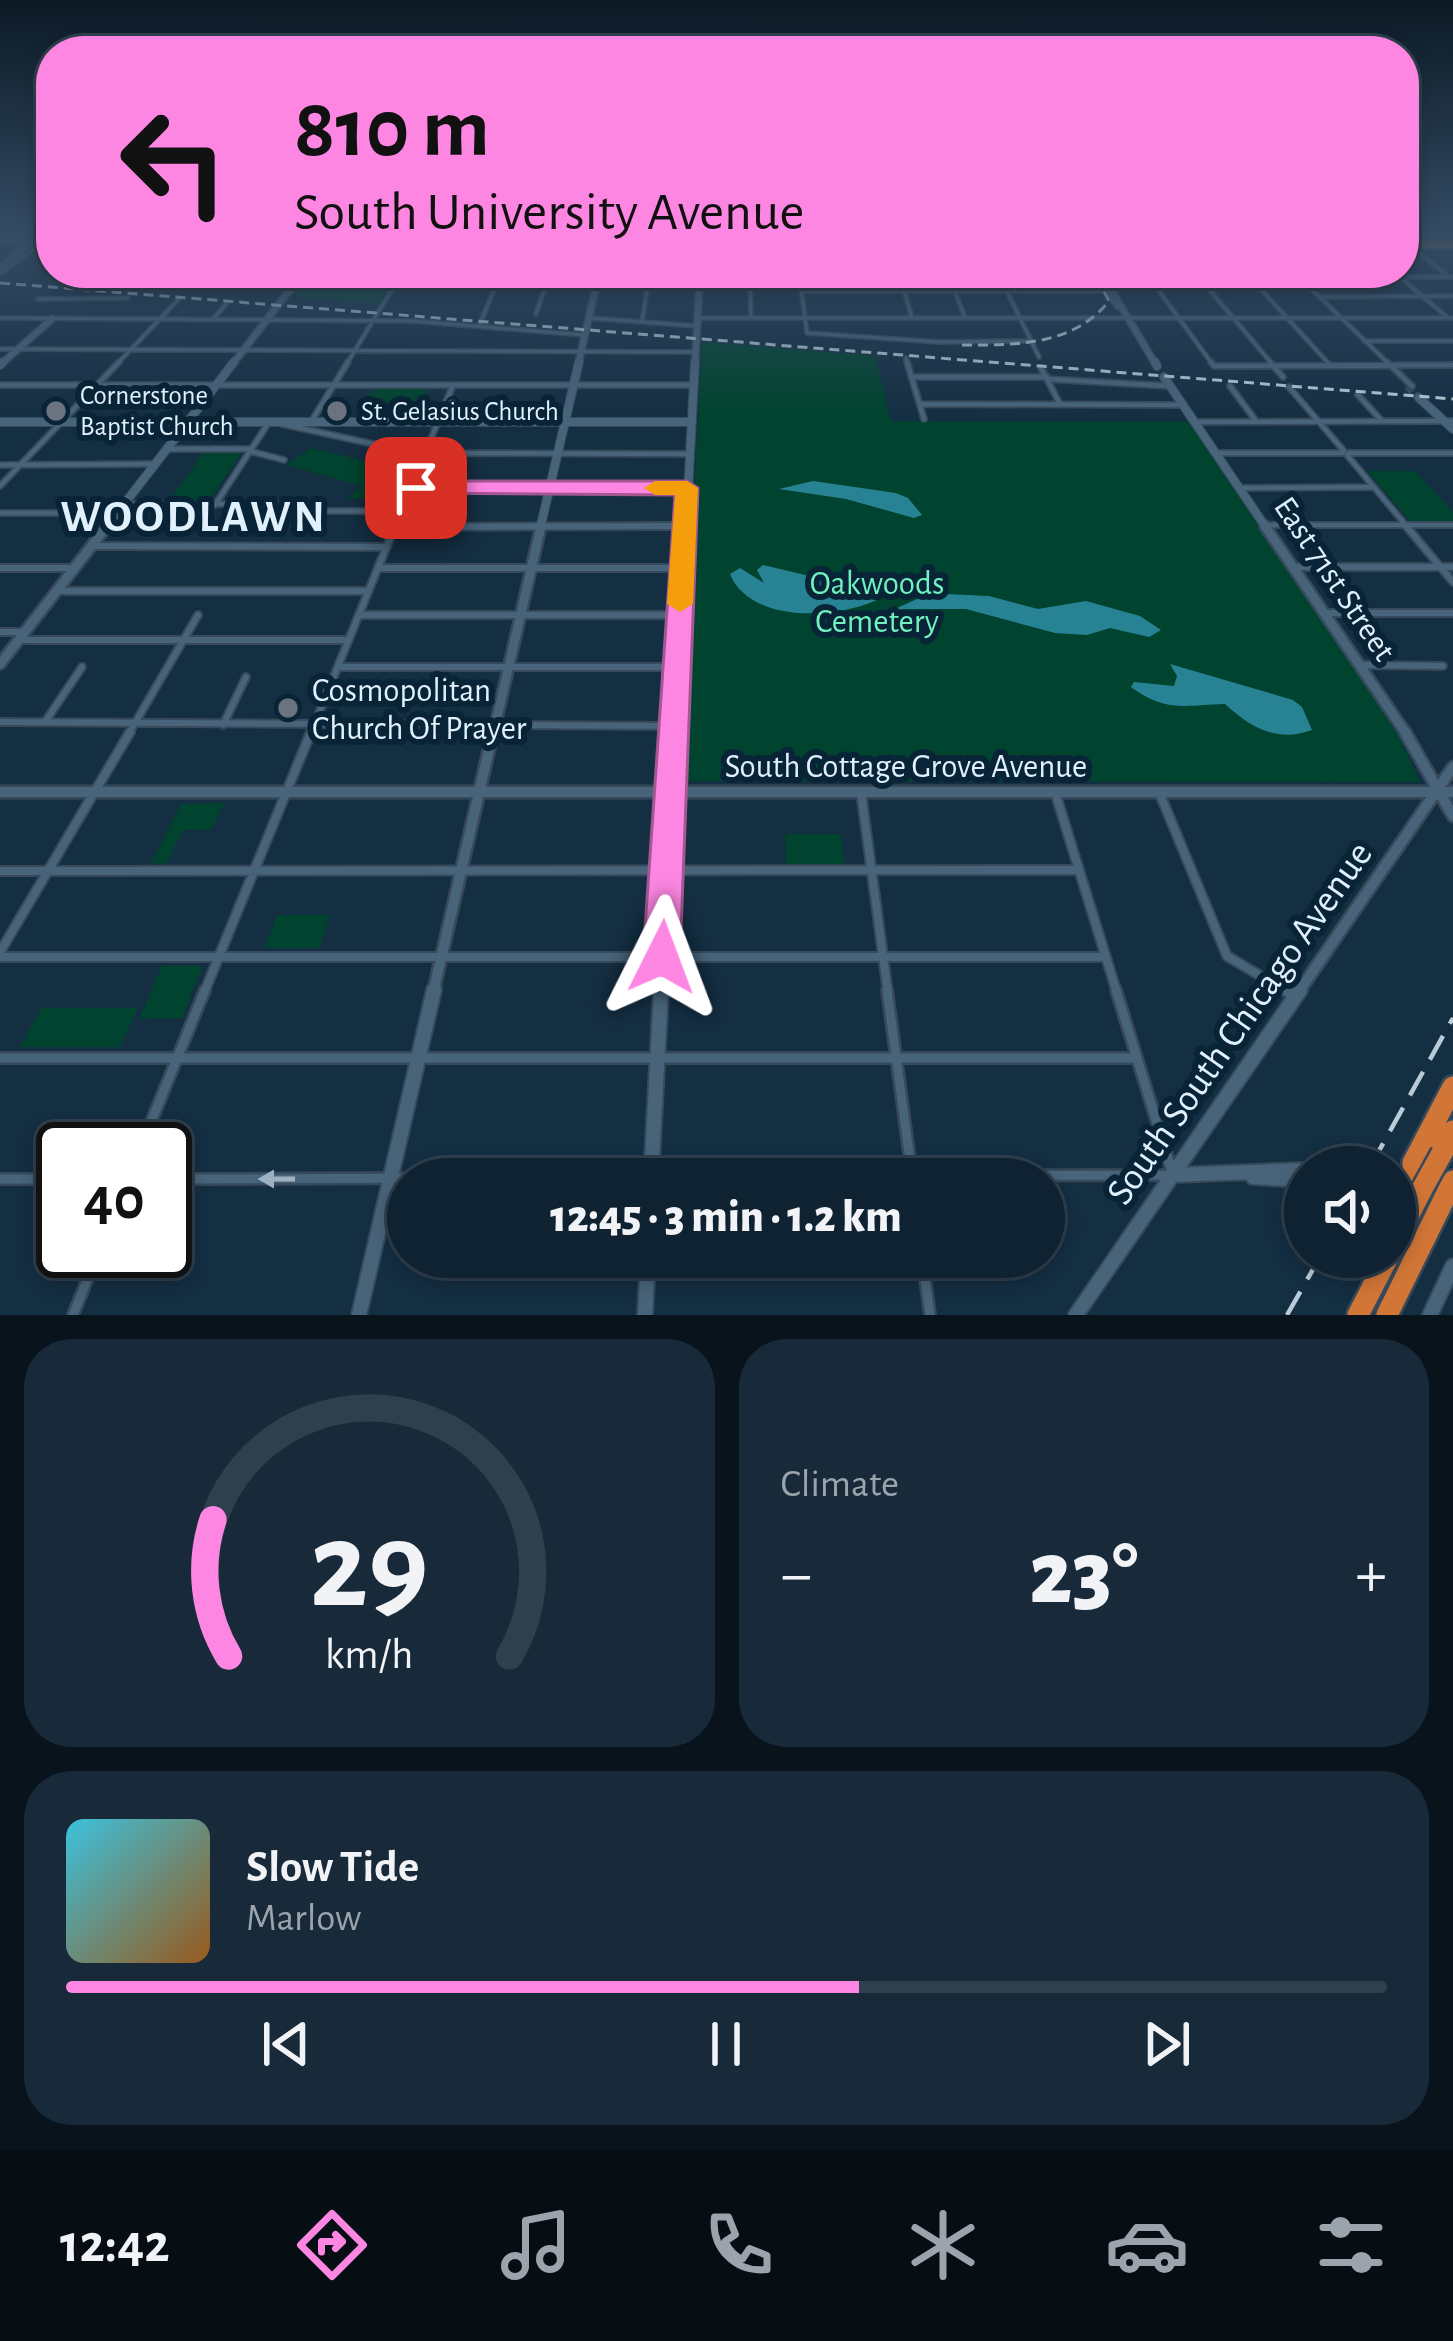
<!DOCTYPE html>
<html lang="en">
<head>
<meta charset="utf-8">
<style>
	:root { --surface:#0f2232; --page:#182a3a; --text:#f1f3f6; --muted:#9ba4ac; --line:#2f3f4d; --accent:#fd86e2 }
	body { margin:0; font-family:"Alegreya Sans",sans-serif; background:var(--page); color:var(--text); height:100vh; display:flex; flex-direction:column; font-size:45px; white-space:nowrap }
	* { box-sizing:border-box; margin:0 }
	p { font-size:39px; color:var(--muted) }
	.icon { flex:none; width:66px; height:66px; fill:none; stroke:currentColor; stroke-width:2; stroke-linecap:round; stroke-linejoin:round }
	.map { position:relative; height:1315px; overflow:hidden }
	.sheet { display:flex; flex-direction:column; gap:24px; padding:24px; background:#08131c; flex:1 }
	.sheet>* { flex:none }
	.banner { position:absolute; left:36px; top:36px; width:1383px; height:252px; border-radius:48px; box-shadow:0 6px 18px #0003,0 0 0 3px var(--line); background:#fd86e2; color:#111; overflow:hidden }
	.tools { position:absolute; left:1284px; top:1146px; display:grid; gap:24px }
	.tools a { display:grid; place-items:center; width:132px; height:132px; border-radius:50%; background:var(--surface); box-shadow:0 6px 18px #0003,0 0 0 3px var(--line); font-size:60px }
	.speed { position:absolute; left:36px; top:1122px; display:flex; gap:24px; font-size:60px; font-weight:700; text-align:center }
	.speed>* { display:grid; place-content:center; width:156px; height:156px; border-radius:50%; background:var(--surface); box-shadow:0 6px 18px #0003,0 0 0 3px var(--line); line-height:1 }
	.speed .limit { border:6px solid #111; border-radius:18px; background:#fff; color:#111 }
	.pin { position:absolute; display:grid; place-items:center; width:102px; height:102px; color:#fff; margin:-51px; border-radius:24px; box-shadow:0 6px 18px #0006 }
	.me { position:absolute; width:132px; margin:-66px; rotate:3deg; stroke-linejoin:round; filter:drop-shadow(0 0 9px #0008) }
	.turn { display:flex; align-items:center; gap:42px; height:252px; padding:0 60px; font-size:54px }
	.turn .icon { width:156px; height:156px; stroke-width:2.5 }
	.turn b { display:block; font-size:84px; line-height:102px }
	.big { font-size:90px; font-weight:800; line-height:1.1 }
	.sheet .card { flex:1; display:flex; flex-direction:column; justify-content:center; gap:18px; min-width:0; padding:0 42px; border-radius:48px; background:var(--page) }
	.sheet .dial { align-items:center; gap:0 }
	.dial svg { height:312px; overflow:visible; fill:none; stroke:var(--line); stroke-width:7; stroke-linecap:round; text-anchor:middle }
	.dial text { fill:var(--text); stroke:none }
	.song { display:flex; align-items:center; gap:36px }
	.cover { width:144px; height:144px; border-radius:18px; background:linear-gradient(135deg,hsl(190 70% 55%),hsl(30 70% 35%)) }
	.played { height:12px; border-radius:6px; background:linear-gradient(90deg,var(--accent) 60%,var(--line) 60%) }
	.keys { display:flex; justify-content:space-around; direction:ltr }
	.heat { display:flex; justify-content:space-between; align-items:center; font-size:66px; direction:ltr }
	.sheet .tiles { flex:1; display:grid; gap:24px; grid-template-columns:1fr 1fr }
	.card:last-child { grid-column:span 2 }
	.trip { position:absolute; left:387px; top:1158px; width:678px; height:120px; border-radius:60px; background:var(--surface); box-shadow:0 6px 18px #0003,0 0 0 3px var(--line); font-weight:800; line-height:120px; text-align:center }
	.tabs { display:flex; height:192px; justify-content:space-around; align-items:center; background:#060e14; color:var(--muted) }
	.tabs .icon { width:84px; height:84px }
	.tabs .active { color:var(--accent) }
	.tabs b { font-size:54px; color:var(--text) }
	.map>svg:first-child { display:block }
</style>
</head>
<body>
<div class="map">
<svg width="1453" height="1315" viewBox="0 0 1453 1315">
	<rect width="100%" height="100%" fill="#142e42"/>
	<path fill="#00432e" d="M307,273H399L380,304L288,296Z
		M702,342L875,356L891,421L1194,422L1400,738L1420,782L679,781Z
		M367,388H428L422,404H442L435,419H389L396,403L359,402L373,391Z
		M402,437L426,439L397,508L385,507L387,500L347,498L362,486L286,465L311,448L373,463L388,451L401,450L390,445Z
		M204,452H242L209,501H169Z
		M1367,471H1415L1453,512V521H1410Z
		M224,803L211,830H183L166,864L151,863L181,804Z
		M785,834H841L844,864H786Z
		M277,915H330L319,948H265Z
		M162,966H203L182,1018L139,1019Z
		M41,1008H138L120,1047H20Z"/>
	<path fill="#278394" d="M813,481L896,493L908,498L922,515L914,518L846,499L779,489Z
		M763,565L877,592L879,599C839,619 750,624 730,574L740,568L764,583L757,570Z
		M946,594L989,596L1038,609L1086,601L1140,616L1161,630L1149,637L1110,628L1087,635L1055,633L966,609H895L917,599Z
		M1170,664L1293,700L1302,707L1312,730C1276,743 1250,727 1225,704C1186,705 1166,713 1131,687L1134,682L1174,686L1177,676Z"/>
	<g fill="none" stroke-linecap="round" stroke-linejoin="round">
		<path stroke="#334b5e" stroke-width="8" stroke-dasharray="8 3" stroke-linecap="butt" d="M1407,386L1419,398"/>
		<g stroke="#364a5b" stroke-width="6">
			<path id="street-far4" d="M1410,246L1447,275
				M750,273L751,318
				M799,273L807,333L939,342L1029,341
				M899,273L912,318
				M948,273L965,318
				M998,273L1039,357
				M1146,273L1213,365
				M0,274L43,242
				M1248,275L1330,365
				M1198,276L1273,365
				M1298,276L1390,365
				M1103,277H1453
				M299,278H464
				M499,278L800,277
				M1401,278L1446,316
				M118,281L127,273
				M166,284L177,273
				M802,291H1110
				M1320,297L1453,296
				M38,299L128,298
				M536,314L550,273
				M0,318L412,321L585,335
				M214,318L226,304
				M589,318L697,326
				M697,318H1453
				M642,321L650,273
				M479,326L501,273
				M1364,341H1453
				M0,349L695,352
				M906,358L908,365
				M116,365L178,300
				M346,365L402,273"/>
		</g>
		<g stroke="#364a5b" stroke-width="8">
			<path id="street-far3" d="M907,362L924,419
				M1211,362L1214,366L1453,365
				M1270,362L1283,377
				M1387,362L1412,386
				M1041,368L1060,404
				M912,377H1047
				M1047,379L1169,386
				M0,385H692
				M1230,386L1256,421
				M1289,387L1344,451
				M1358,395L1382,421
				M920,404L1181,405
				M311,422L348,362
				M1198,422L1453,421
				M282,424L396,449
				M167,449H251
				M250,451L284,460
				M425,453L689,454
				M1219,453H1342
				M1349,453H1453
				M1347,455L1409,529
				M0,465L154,464
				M0,486L119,362
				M411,488H687
				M1243,488L1374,487
				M124,504H289L321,511H401
				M215,505L269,422
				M0,513H116
				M1268,525H1453
				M395,527L685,526
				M394,529L453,385"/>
		</g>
		<g stroke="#364a5b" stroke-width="10">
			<path id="street-far2" d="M1406,526L1453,582
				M395,527L685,526
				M91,546L387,547
				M1296,567H1453
				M0,568H74
				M380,568H682
				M56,591H369
				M1326,613H1453
				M359,615H679
				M0,632H25
				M18,640H349
				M1361,665L1443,666
				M338,667H676
				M0,722L673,726
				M45,722L82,667
				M223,725L246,677
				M128,735L198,615
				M310,735L395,526"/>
		</g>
		<g stroke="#364a5b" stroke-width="12">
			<path id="street-far1" d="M861,792L888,993
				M1055,792L1117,993
				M1159,792L1227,956L1289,993
				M0,871L1079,870
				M0,952L130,732
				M0,957H1105
				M204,993L311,732"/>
		</g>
		<g stroke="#364a5b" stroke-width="14">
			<path id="street" d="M887,990L912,1175
				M1284,990L1293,995
				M0,1058H1136
				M140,1149L205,990
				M0,1179H63
				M165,1179L1173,1175L1116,990
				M922,1257L930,1315
				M73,1315L99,1251"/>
		</g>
		<g stroke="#364a5b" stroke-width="9">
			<path id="secondary-far4" d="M0,240H51
				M0,268L33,240
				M1092,273L1118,306
				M1101,273L1156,365
				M288,293L303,273
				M0,365L52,319
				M232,365L288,292
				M578,365L599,273
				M695,365L700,273"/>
		</g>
		<g stroke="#364a5b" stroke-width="10">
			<path id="secondary-far3" d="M1155,362L1157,366
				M0,365L3,362
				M1164,377L1267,529
				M1419,398L1453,429
				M0,422H691
				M105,529L234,362
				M540,529L579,362
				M686,529L695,362"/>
		</g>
		<g stroke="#364a5b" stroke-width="14">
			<path id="secondary-far2" d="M1265,526L1407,735
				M0,664L107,526
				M493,735L541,526
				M675,735L686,526"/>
		</g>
		<g stroke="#364a5b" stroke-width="15">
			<path id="secondary-far1" d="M1405,732L1453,816
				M0,792H1453
				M433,993L493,732
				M661,993L675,732
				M1298,993L1453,767"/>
		</g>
		<g stroke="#364a5b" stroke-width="18">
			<path id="secondary" d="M1173,1175L1305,1170
				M1253,1177L1305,1180
				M651,1179L661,990
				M359,1315L434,990
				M645,1315L648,1257
				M1076,1315L1300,990
				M1430,1315L1453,1266"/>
		</g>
		<g stroke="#364a5b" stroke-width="12">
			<path id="highway-far1" d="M1404,244H1453"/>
		</g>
		<g stroke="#364a5b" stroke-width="26">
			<path id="highway" d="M1442,1153L1453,1131
				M1415,1180L1413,1163L1453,1087
				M1395,1242L1422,1189
				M1358,1315L1388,1257
				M1387,1315L1453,1181"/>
		</g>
		<use href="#street-far4" stroke="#48647a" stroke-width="3"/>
		<use href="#street-far3" stroke="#48647a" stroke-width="4.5"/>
		<use href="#street-far2" stroke="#48647a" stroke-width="6"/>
		<use href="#street-far1" stroke="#48647a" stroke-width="8"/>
		<use href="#street" stroke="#48647a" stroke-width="9"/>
		<use href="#secondary-far4" stroke="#48647a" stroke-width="6"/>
		<use href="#secondary-far3" stroke="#48647a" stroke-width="8"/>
		<use href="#secondary-far2" stroke="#48647a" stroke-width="9"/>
		<use href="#secondary-far1" stroke="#48647a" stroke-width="10"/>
		<use href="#secondary" stroke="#48647a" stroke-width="14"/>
		<use href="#highway-far1" stroke="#d27637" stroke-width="9"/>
		<use href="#highway" stroke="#d27637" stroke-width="21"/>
		<path stroke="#b9cbd8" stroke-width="3" stroke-dasharray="10 6" stroke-linecap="butt" d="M0,283L1453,399
			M962,345C1016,345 1073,346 1109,301L1094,273"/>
		<path stroke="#b9cbd8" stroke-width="4.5" stroke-dasharray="27 14" stroke-linecap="butt" d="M1370,1167L1453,1018
			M1287,1315L1320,1257"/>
		<g stroke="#364a5b" stroke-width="26" stroke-linecap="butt">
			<path id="highway-bridge" d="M1422,1189L1442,1153"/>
		</g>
		<use href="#highway-bridge" stroke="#d27637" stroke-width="21"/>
	</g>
	<defs><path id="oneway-solid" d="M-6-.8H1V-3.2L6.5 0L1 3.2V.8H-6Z" transform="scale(3)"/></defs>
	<use fill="#9cb1c2" href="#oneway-solid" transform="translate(277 1179) rotate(-180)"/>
	<linearGradient id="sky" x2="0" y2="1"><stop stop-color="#0b1924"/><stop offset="0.56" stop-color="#344c65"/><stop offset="1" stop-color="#344c65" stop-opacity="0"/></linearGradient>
	<rect width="1453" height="417" fill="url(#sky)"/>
	<path fill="#fd86e2" stroke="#a45793" stroke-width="3" d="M416,481H687L698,488L680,957L674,968L662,973L649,968L643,957L675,495L408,493V483Z"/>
	<path fill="#f59e0b" d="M687,481L698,488L693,604L680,612L667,604L675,495H655L644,488L655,481Z"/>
	<g fill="#6b7280" stroke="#092437" stroke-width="4.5">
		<circle cx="56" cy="411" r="12"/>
		<circle cx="337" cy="411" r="12"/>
		<circle cx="288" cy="708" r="12"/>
	</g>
	<g text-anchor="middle" stroke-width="12" stroke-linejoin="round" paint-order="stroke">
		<g font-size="27" fill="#e0f0fc" stroke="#092437" text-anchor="start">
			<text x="80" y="404">Cornerstone<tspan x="80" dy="31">Baptist Church</tspan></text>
			<text x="361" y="420">St. Gelasius Church</text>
		</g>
		<g font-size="33" fill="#e0f0fc" stroke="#092437">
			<text transform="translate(1336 578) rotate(56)" y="12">East 71st Street</text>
			<text x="906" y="777">South Cottage Grove Avenue</text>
		</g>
		<g font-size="33" fill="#6ff2be" stroke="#092437">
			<text x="877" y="594">Oakwoods<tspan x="877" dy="38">Cemetery</tspan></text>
		</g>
		<g font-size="33" fill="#e0f0fc" stroke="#092437" text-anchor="start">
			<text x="312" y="701">Cosmopolitan<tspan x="312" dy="38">Church Of Prayer</tspan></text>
		</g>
		<g font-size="39" fill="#e0f0fc" stroke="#092437">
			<text transform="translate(1238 1022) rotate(-55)" y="14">South South Chicago Avenue</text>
		</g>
		<g font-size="45" font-weight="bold" letter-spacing="3" fill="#e0f0fc" stroke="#092437">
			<text x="194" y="531">WOODLAWN</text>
		</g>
	</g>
</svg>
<div class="tools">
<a><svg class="icon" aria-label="sound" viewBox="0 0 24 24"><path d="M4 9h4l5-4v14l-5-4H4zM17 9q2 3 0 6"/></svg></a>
</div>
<div class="speed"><div class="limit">40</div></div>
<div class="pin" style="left:416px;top:488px;background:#d93025"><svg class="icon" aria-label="arrive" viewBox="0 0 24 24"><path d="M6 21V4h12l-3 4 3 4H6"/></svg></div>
<svg class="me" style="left:662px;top:957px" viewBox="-20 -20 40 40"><path d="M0-17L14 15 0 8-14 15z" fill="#fd86e2" stroke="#fff" stroke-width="4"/></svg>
<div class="trip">12:45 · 3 min · 1.2 km</div>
<div class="banner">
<div class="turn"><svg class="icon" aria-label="left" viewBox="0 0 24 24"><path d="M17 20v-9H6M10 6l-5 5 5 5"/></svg><div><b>810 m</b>South University Avenue</div></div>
</div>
</div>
<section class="sheet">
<div class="tiles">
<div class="card dial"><svg viewBox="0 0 100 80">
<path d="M14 69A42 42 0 1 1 86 69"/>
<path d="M14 69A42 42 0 0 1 10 34" stroke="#fd86e2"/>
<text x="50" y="56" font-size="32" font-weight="700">29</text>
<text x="50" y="72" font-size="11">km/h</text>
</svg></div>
<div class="card"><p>Climate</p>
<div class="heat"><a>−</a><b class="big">23°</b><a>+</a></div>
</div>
<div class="card">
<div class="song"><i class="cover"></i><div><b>Slow Tide</b><p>Marlow</p></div></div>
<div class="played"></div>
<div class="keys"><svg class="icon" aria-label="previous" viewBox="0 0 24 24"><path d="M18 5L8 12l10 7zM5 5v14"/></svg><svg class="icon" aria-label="pause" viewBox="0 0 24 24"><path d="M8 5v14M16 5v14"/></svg><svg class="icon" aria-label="next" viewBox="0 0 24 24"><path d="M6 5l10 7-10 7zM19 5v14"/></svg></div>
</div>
</div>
</section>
<nav class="tabs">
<b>12:42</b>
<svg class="icon active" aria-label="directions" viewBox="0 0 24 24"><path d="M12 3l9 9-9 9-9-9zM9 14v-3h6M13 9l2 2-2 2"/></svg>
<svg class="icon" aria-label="music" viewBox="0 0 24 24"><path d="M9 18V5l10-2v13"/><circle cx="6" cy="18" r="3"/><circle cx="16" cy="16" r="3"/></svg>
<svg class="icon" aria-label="phone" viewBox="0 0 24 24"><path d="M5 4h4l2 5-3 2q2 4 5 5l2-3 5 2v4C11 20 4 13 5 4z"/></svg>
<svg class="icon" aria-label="climate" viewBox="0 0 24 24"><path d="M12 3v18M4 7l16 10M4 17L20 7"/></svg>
<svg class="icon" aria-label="car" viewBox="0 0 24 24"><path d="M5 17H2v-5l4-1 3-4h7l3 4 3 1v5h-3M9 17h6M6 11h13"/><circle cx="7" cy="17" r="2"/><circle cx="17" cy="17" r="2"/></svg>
<svg class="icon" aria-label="filters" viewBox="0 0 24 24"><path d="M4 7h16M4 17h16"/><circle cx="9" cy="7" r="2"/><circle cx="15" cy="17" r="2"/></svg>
</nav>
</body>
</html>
